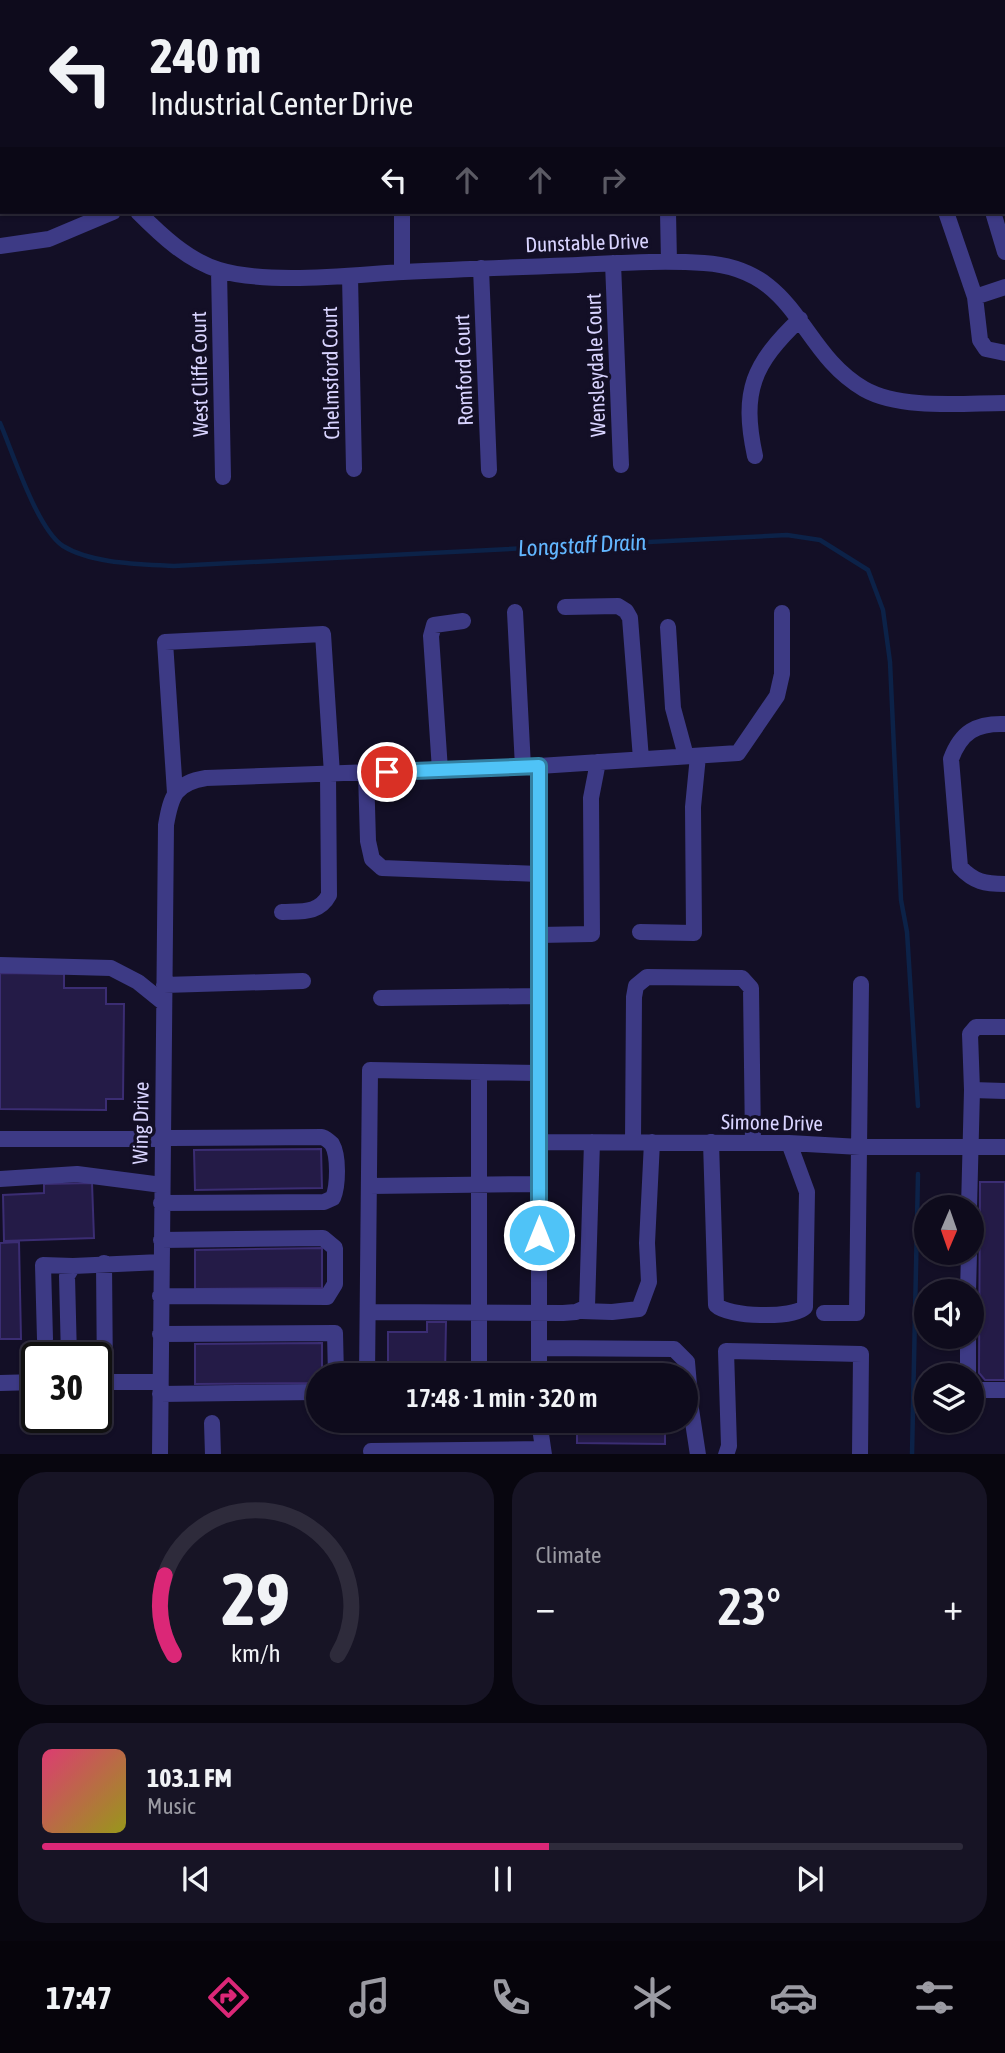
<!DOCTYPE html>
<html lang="en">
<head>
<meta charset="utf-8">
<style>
	:root { --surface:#0e0b1c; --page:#171425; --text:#f1f3f6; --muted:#9b9ba3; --line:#2e2b3b; --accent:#db2777 }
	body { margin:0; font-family:"Asap Condensed",sans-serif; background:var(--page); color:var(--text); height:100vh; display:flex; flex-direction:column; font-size:26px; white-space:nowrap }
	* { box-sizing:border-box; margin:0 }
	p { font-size:23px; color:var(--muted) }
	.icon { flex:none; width:38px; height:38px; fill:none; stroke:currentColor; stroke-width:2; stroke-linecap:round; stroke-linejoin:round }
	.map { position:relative; height:1454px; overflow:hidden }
	.side { display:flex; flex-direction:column; gap:18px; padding:18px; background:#08060f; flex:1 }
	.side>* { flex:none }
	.top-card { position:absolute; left:0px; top:0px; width:1006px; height:214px; box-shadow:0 2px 5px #0004,0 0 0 2px var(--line); background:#0e0b1c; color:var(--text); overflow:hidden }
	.needle { width:46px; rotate:182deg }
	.fabs { position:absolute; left:914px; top:1195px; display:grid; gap:14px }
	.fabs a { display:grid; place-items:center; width:70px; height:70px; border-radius:50%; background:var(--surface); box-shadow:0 2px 5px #0004,0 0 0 2px var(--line); font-size:35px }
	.speed { position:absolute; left:21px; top:1342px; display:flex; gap:14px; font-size:35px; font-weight:700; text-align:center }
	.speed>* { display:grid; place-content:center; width:91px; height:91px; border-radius:50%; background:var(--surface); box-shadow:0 2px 5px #0004,0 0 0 2px var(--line); line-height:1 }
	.speed .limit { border:4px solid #111; border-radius:10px; background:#fff; color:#111 }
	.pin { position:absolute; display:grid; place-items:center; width:60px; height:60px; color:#fff; margin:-30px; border:4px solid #fff; border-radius:50%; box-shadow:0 2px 7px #0007 }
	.me { position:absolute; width:77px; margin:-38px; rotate:0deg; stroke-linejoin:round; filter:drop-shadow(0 0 5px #0008) }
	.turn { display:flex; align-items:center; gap:24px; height:147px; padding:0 35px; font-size:32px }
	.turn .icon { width:91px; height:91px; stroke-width:2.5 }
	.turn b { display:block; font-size:49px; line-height:60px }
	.lanes { display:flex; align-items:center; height:66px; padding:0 35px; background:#0003; justify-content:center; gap:35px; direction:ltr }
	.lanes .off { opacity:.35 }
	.big { font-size:52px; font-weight:600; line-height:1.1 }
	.side .widget { flex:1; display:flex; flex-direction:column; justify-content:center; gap:10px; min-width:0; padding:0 24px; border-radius:28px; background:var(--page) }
	.side .dial { align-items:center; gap:0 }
	.dial svg { height:182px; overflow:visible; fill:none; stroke:var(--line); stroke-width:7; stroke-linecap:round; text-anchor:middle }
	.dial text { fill:var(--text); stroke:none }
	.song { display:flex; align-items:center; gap:21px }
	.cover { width:84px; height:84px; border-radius:10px; background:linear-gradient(135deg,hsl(340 70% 55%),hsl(60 70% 35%)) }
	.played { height:7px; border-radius:4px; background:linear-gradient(90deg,var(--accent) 55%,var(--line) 55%) }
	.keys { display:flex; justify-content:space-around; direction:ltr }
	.heat { display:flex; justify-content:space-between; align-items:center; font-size:38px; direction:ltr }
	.side .tiles { flex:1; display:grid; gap:18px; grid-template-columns:1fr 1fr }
	.widget:last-child { grid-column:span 2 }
	.trip { position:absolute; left:306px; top:1363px; width:392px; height:70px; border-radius:35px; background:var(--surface); box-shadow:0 2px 5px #0004,0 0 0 2px var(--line); font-weight:600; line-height:70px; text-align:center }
	.menu { display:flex; height:112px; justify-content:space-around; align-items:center; background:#06040b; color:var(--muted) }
	.menu .icon { width:49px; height:49px }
	.menu .selected { color:var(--accent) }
	.menu b { font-size:32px; color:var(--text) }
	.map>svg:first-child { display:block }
</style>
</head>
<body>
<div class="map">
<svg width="1005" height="1455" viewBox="0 0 1005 1455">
	<rect width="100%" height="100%" fill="#130f26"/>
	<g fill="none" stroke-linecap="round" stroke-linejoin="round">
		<path stroke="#0c2248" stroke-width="4.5" d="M0,423C13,453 37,529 63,546C92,564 141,564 174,566L787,535L820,540L868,570L883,610L890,662L901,900L907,932L918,1106
			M912,1455L918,1174"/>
	</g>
	<path fill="#241b47" stroke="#3b2d73" stroke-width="2" d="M0,973L64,974V988H106V1004H124L123,1099H106V1110L0,1109Z
		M321,1149L322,1188L195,1190L194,1150Z
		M980,1182H1005V1380H985L979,1373Z
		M92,1183L94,1238L4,1241L3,1195L44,1193V1184Z
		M19,1242L21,1339H0V1243Z
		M322,1248V1288L195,1289V1250Z
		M427,1322H446L445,1375H499L388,1376V1332H427Z
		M322,1343V1376H318V1383L195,1384V1344Z
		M577,1421H665V1444L577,1443Z"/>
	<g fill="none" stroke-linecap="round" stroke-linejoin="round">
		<path stroke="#3d3a85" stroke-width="16" d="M103,0V2
			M266,0V2
			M531,0V2
			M792,0L795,2
			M859,2V0
			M138,212C161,235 187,260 219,270C269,285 351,275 403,272C461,269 520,267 578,265C620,263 662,260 704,263C799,269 798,351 864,389C901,410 964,403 1005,403
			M402,212V272
			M668,212L669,262
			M946,212L975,297L980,340L986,349L1005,353
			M993,212L1005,252
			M0,246L49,239L113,212
			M613,263L621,465
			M481,268L489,470
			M219,270L223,477
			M350,276L354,469
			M975,297L1005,287
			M755,456C741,391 753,364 800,319
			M565,607L618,606L626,611L630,618L641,759
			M515,612L523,767
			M668,627L673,708L686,756
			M1005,724C976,723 961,732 951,759L960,867C974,882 985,884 1005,884
			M440,770L431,636L434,625L463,621
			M366,772L368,841L372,859L382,868L539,874
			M175,793L165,642L323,634L332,774
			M282,912C301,911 319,914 329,895L328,774
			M640,932L694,933L693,807L698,756
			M539,935L592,934L591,798L598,762
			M0,965L111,968L138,982L164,1003
			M164,985L303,981
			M381,998L539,996
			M972,1090L1005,1091
			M0,1139L322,1137C325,1138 330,1142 332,1144C339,1156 338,1186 333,1198L324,1202L161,1203
			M538,1142L789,1143L860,1147H1005
			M633,1142L634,997L636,986L647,977L742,978L751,988L753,1143
			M711,1142L716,1305C728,1317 793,1319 805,1307L807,1192L789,1143
			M0,1179L77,1174L162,1185
			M369,1186L538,1184
			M969,1208L972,1090L970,1034L976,1027H1005
			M104,1263L105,1382
			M968,1292L969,1253
			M160,1296L327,1297L335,1284V1248L323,1238L161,1240
			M582,1311L612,1312L639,1309L649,1282L647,1243L652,1142
			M368,1312L563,1313L576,1312L587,1307L592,1142
			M824,1313H857L861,984
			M160,1334L335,1333L336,1376
			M45,1339L43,1265L73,1266
			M539,1348L674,1349L687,1362L691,1409L698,1455
			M69,1358L67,1276L73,1266L161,1262
			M479,1368V1072
			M367,1376L370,1070L539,1073
			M539,1376V766
			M968,1376V1337
			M96,1382H160
			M0,1383L37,1382
			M971,1384L976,1390H1005
			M160,1394L318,1392
			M539,1421L544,1455
			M212,1423L213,1455
			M371,1451L543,1449
			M160,1455L166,825C171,796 175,783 206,778L539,766L738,753L777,696L782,674V613
			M726,1455L729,1446L726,1351L861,1354L860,1455"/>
	</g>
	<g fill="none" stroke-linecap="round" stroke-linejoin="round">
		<g stroke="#337fa1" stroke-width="18">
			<path id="route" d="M387,772L539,766V1235"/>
		</g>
		<use href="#route" stroke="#4fc3f7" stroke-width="12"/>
	</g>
	<g text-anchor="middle" stroke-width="7" stroke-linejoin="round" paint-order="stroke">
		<g font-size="21" fill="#d9d4ff" stroke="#130f26">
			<text transform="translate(587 243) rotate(-2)" y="7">Dunstable Drive</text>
			<text transform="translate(596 365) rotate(-92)" y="7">Wensleydale Court</text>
			<text transform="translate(464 370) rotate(-92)" y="7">Romford Court</text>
			<text transform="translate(331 373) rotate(-91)" y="7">Chelmsford Court</text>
			<text transform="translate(200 374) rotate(-91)" y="7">West Cliffe Court</text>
			<text transform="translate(141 1123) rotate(-89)" y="7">Wing Drive</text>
			<text transform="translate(772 1123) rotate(1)" y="7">Simone Drive</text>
		</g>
		<g font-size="23" font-style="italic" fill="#62b6ff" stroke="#130f26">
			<text transform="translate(582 545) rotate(-3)" y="8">Longstaff Drain</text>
		</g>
	</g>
</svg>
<div class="fabs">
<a><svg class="needle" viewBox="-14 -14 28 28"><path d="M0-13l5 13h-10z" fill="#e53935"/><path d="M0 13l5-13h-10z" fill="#9b9ba3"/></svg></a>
<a><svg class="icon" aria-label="sound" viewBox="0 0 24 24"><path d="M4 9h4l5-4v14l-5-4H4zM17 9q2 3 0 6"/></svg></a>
<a><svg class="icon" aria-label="layers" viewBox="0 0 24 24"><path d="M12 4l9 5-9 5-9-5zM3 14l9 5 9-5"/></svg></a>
</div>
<div class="speed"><div class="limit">30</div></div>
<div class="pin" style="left:387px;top:772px;background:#d93025"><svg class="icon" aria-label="arrive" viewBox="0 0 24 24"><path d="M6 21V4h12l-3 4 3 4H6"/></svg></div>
<svg class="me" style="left:539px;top:1235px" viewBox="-20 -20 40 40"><circle r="17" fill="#4fc3f7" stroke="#fff" stroke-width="3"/><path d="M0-11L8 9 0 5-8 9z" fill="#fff"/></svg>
<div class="trip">17:48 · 1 min · 320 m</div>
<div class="top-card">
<div class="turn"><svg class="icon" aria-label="left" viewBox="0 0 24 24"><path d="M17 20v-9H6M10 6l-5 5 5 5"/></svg><div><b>240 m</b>Industrial Center Drive</div></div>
<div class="lanes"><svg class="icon" aria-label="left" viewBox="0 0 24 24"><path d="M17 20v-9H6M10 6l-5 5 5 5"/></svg><svg class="icon off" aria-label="ahead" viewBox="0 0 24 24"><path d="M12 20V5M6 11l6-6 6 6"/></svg><svg class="icon off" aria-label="ahead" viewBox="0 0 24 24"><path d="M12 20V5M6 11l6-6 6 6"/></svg><svg class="icon off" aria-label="right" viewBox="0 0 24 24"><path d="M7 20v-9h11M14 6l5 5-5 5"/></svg></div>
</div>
</div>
<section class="side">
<div class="tiles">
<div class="widget dial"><svg viewBox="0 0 100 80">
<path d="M14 69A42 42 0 1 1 86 69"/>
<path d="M14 69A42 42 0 0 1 10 34" stroke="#db2777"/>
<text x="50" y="56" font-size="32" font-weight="700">29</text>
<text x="50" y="72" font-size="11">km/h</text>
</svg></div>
<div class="widget"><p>Climate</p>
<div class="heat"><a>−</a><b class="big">23°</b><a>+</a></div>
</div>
<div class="widget">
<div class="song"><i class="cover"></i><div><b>103.1 FM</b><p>Music</p></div></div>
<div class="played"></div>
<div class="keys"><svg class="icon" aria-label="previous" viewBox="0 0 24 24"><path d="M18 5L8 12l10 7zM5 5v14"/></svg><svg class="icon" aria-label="pause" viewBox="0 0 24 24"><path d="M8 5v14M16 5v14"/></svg><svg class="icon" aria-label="next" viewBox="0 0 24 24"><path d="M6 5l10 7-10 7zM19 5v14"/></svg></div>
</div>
</div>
</section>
<nav class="menu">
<b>17:47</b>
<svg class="icon selected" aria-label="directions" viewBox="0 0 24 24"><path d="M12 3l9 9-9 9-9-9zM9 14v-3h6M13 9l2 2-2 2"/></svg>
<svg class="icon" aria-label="music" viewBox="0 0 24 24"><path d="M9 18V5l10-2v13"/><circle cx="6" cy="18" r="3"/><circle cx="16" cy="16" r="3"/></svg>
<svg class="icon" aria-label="phone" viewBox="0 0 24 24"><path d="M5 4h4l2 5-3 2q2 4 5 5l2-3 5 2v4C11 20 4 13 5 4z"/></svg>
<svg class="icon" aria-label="climate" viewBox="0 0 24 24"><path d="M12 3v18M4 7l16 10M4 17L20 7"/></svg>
<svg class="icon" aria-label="car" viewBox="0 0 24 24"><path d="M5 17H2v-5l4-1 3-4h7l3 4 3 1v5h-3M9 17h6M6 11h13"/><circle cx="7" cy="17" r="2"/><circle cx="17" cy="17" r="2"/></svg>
<svg class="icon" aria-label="filters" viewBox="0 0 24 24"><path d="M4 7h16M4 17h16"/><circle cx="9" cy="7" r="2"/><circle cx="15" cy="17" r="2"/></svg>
</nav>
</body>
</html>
